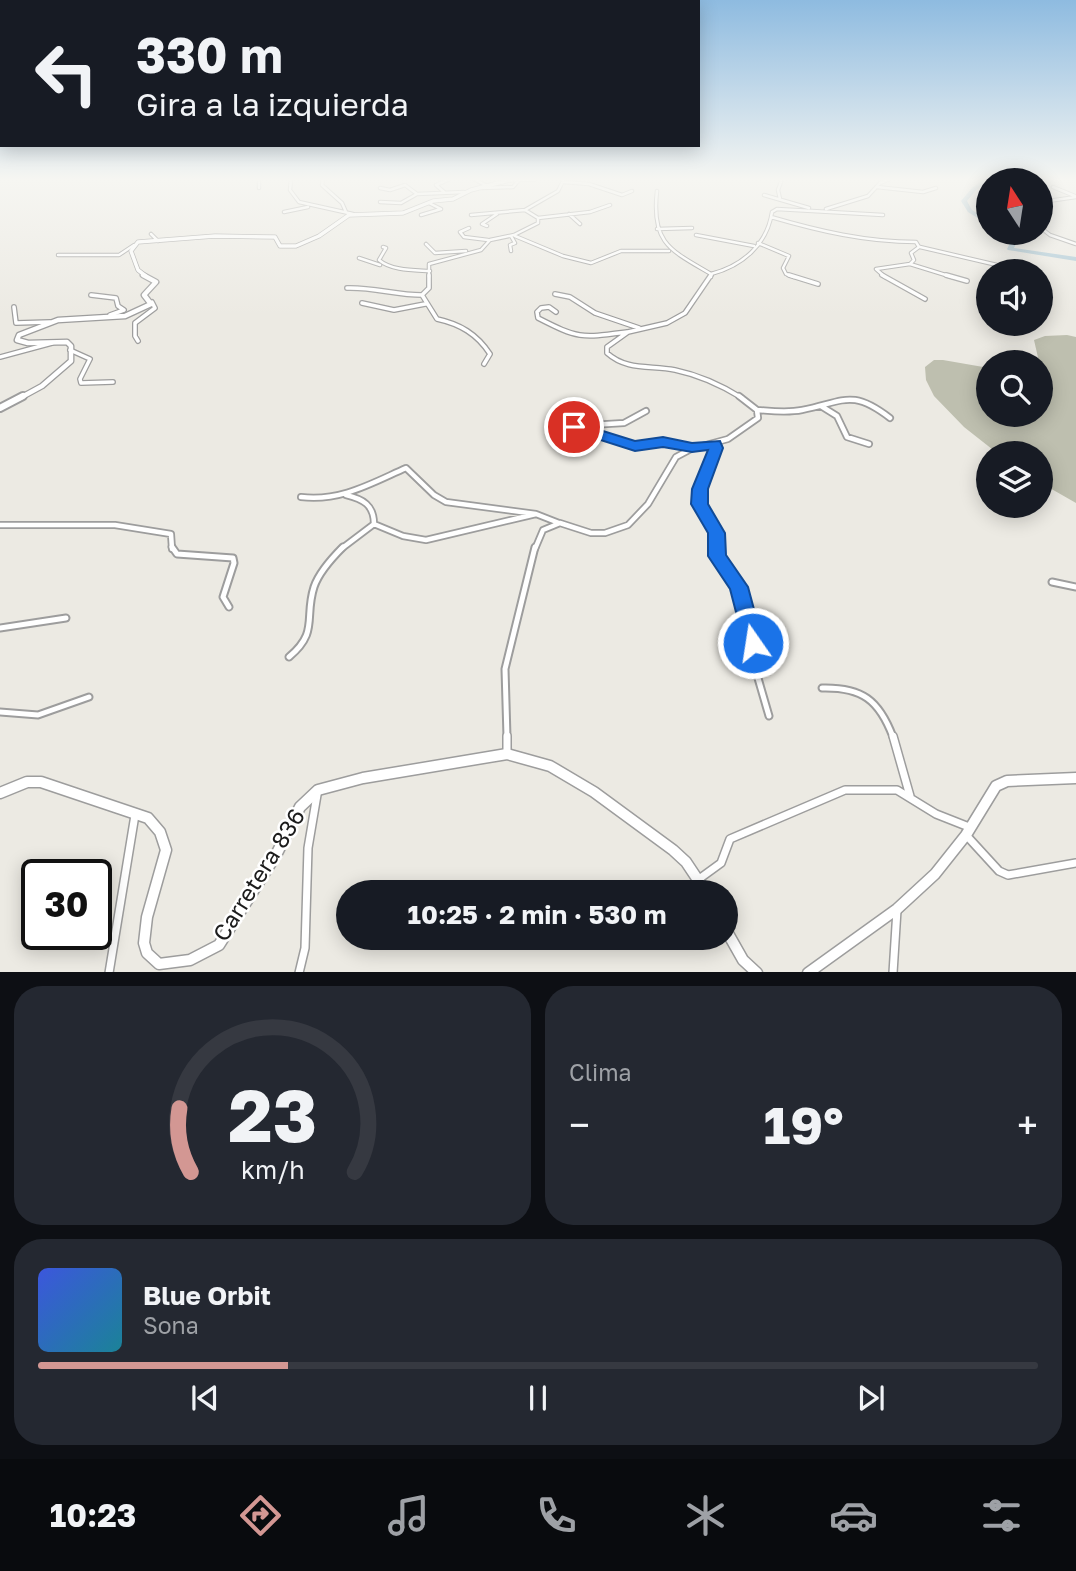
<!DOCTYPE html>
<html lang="es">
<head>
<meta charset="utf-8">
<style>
	:root { --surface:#171b24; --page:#242831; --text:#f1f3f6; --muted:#9ea1a6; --line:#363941; --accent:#d39793 }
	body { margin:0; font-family:"Golos Text",sans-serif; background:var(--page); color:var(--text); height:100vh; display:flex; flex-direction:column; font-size:26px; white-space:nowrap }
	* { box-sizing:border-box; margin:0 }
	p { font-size:23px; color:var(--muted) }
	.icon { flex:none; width:38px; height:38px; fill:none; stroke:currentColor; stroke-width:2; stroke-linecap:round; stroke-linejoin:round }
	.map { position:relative; height:972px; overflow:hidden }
	.drawer { display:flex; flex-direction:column; gap:14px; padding:14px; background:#0d0f14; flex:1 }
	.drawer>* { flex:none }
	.top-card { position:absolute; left:0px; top:0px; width:700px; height:147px; box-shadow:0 4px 18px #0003; background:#171b24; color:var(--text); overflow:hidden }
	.needle { width:46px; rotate:348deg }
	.tools { position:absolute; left:976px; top:168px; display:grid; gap:14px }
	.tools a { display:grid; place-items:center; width:77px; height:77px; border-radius:50%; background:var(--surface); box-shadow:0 4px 18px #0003; font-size:35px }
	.speed { position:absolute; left:21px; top:859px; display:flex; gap:14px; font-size:35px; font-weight:700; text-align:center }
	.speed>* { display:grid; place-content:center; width:91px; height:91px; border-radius:50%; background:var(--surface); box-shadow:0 4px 18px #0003; line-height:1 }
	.speed .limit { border:4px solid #111; border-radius:10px; background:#fff; color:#111 }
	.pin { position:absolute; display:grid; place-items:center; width:60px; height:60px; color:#fff; margin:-30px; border:4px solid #fff; border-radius:50%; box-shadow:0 2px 7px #0007 }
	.me { position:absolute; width:77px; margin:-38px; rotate:347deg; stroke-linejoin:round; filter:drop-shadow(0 0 5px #0008) }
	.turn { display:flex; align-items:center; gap:24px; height:147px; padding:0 21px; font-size:32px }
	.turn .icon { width:91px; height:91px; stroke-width:2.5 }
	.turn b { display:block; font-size:49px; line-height:60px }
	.big { font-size:52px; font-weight:700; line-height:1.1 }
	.drawer .card { flex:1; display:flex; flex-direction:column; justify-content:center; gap:10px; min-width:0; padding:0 24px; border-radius:28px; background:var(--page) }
	.drawer .dial { align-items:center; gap:0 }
	.dial svg { height:182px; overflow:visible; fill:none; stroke:var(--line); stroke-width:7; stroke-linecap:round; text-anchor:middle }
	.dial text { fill:var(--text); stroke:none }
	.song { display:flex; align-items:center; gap:21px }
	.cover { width:84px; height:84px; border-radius:10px; background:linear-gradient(135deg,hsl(230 70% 55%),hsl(190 70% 35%)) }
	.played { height:7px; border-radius:4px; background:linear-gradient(90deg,var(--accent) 25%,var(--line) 25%) }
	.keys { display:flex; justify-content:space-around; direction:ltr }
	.heat { display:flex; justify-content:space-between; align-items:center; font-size:38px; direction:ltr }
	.drawer .tiles { flex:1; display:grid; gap:14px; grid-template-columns:1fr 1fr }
	.card:last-child { grid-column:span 2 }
	.trip { position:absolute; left:336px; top:880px; width:402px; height:70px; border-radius:35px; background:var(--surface); box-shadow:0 4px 18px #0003; font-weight:700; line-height:70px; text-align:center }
	.tab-bar { display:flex; height:112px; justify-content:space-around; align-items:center; background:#090b0e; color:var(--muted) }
	.tab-bar .icon { width:49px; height:49px }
	.tab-bar .selected { color:var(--accent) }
	.tab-bar b { font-size:32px; color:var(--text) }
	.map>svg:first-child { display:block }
</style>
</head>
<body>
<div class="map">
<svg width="1076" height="973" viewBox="0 0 1076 973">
	<rect width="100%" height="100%" fill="#eceae3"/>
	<path fill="#bebfaf" d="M1067,335L1076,337V503L1041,483V453H997L964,427L934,396L926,380L925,367L934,360H943L989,368V415H1041V362H1039L1034,340L1045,336Z"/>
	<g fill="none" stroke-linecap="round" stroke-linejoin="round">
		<path fill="#a8c6d4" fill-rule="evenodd" d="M985,179H992L976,190L967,201L972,210L989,220V225L968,212L961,201L972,188Z
			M1006,233H1012L1018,239L1014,248L1076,257V261L1008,250L1007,249L1012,239Z"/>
		<g stroke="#9d9d9d" stroke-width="4.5">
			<path id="minor-far4" d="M259,179V188
				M291,179L290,190L299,202L353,214
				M323,179L322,185L342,203L346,212
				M474,179L487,186
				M564,182L589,184L622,195L632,191
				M877,187L923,192L936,188
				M1053,187L1075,196
				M380,188L390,190L405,185L417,194
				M481,188L513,187L519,180
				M657,191C651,243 670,250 711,274V277
				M444,192L436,185L450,179
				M764,195L809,208
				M780,199L778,190L782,179
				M380,202L401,203L417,194L464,192
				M1041,202L1076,197
				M826,209L868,196L880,183L890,179
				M284,212L308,207
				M569,214L580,224
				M421,215L441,209L429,203
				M471,215L525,210
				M771,217C819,231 866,242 916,242L919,247L911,253L914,260L910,264
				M538,218L590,212L610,205
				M487,226L482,224L497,214
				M469,228L460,232L464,237L488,240
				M1041,228L1050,235L1076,244
				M657,229L692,228
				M151,234L158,241
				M696,235L754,246
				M511,236L515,243L510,245L511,251
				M515,236L563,256L591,263L621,251H669
				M758,243L789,256L783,268L786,274L794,277
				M426,244L435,253L466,251
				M383,247L386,248L379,260C392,271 414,270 430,271
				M920,247L997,265
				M58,255H119L134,245
				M359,258L380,265
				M711,274C742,266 767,245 772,212L777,209L883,215
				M429,277V264L481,250L490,240L514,235L538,223V218L525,210L558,191L564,179
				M885,277L876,269L910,264L952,277"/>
		</g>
		<g stroke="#9d9d9d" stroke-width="6">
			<path id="minor-far3" d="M711,275L685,313L667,323L628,332L607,347V353C627,371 651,365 675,370C699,375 721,385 742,398
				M789,275L818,284
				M882,275L925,299
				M946,275L967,281
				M347,288C373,287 396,295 422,295
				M555,294L570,297L595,313L639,328
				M91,295L116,298L118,306L124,310L110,315
				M422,295L429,288V275
				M422,295L437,319C460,324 477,334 490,354L484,364
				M362,303L394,310L425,304
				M14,307L16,323L50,322
				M556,312L549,307L541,308L537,312L538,318C579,339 581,338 627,332
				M138,341L135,336V323L155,308L152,302
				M70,350L90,359L80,379L81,383L113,382
				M0,357L52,343"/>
		</g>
		<g stroke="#9d9d9d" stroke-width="8">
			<path id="minor-far2" d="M821,406L837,416L847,437L869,444
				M757,410C772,411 787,413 802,410C844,402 851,388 890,418
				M646,411L624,423L574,426L635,446L663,442L691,448
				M715,444L716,448C710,464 697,485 700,502C703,521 717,522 717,549
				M346,495C363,499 374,505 374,524L403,536L426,540L536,514L559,523
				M301,497C340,502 372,483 406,468L434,495L446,502L536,514
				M0,525H115L171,534L172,549
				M341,549L374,524
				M535,549L543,530L560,523L591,533H605L628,525L648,504L676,457L691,449L728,439L758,418L757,410L739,396"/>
		</g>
		<g stroke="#9d9d9d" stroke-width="9">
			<path id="minor-far1" d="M172,547L177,554L233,558L234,563L223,597L229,607
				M717,547V556L739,587L754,638L753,661L769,716
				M1052,582L1076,587
				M0,628L66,618
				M289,657C319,632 304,618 314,587C319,572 332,558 343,547
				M822,688C862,687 879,700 893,737
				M0,712L38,715L89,697
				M507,737L505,669L535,547"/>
		</g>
		<g stroke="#9d9d9d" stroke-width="10">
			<path id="minor" d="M507,736V753
				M893,736L910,796
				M966,835L999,871L1008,875L1076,863
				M699,879L721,863L730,839L845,790H897L936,814L969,827
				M109,973L135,815
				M299,973L305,948L308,848L317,795
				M893,973L897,910"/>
		</g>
		<g stroke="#9d9d9d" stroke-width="5">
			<path id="tertiary-far3" d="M147,277L138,270L131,251L138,242L215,236L275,237L280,246H296L319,236L349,215L403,213L433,201L453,199L471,190L510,180L535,179"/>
		</g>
		<g stroke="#9d9d9d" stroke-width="7">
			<path id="tertiary-far2" d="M20,398L42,386L71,361V346L67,342L28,343L17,340L19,335L58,320L125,316L151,304L144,295L156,282L143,275"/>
		</g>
		<g stroke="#9d9d9d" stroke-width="10">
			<path id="tertiary-far1" d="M0,408L23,396"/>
		</g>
		<g stroke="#9d9d9d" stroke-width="13">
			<path id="tertiary" d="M0,793L27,782H41L148,818L160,832L166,850L147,917L144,943L147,953L159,964L190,960L219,945L277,853L300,807L318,790L363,778L507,754L550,766L594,792L673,850L686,862L706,892
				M726,930L743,960L757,973
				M808,973L897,909L935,874L966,835L996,786L1007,781L1076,778"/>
		</g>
		<use href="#minor-far4" stroke="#fff" stroke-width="2.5"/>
		<use href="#minor-far3" stroke="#fff" stroke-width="3.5"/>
		<use href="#minor-far2" stroke="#fff" stroke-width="4.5"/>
		<use href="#minor-far1" stroke="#fff" stroke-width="5"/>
		<use href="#minor" stroke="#fff" stroke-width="7"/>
		<use href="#tertiary-far3" stroke="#fff" stroke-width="3.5"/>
		<use href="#tertiary-far2" stroke="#fff" stroke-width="4.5"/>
		<use href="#tertiary-far1" stroke="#fff" stroke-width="6"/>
		<use href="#tertiary" stroke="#fff" stroke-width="10"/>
	</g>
	<linearGradient id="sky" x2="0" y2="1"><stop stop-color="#8ebbe0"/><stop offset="0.57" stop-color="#f6f6f2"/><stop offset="1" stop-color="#f6f6f2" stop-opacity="0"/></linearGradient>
	<rect width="1076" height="315" fill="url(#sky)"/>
	<path fill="#1a73e8" stroke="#114b97" stroke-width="2" d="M574,422L635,441L663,437L692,443L720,441L723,448L708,489V504L725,533L726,555L748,587L763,643L760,649L753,652L746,649L744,643L730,589L708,556V533L691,504L692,489L708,450L692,452L663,447L635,451L569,430L567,427L569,424Z"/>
	<g text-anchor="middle" stroke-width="5" stroke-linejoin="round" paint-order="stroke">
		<g font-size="23" fill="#1c1c1c" stroke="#fff">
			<text transform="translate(259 875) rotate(-58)" y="8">Carretera 836</text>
		</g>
	</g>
</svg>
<div class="tools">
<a><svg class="needle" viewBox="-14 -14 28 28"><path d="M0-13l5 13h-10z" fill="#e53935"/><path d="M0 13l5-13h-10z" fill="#9ea1a6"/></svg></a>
<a><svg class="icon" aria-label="sound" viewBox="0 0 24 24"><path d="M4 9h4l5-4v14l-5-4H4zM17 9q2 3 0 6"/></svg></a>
<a><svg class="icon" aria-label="search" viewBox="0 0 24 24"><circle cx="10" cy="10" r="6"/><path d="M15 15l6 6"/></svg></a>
<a><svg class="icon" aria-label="layers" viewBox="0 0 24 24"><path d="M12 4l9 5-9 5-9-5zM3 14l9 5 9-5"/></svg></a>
</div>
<div class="speed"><div class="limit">30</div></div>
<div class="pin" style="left:574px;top:427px;background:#d93025"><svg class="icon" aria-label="arrive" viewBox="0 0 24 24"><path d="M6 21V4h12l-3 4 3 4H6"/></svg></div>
<svg class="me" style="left:753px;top:643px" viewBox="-20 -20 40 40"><circle r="17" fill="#1a73e8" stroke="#fff" stroke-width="3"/><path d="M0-11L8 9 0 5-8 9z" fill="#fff"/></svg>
<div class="trip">10:25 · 2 min · 530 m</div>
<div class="top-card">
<div class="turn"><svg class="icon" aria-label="left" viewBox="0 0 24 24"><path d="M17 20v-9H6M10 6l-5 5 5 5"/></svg><div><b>330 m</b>Gira a la izquierda</div></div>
</div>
</div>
<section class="drawer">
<div class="tiles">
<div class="card dial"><svg viewBox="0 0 100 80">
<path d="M14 69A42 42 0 1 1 86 69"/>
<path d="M14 69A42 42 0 0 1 9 41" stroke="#d39793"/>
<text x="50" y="56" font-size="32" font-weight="700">23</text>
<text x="50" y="72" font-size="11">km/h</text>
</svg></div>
<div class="card"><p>Clima</p>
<div class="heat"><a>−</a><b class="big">19°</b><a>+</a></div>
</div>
<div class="card">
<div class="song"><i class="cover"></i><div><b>Blue Orbit</b><p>Sona</p></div></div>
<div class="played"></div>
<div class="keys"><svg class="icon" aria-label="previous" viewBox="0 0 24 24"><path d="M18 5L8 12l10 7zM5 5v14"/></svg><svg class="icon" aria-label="pause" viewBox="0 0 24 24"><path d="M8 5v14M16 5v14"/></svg><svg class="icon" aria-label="next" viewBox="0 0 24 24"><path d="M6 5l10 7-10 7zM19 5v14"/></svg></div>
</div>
</div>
</section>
<nav class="tab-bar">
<b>10:23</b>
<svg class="icon selected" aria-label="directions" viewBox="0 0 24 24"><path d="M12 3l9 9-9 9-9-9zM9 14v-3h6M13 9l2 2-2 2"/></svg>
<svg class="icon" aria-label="music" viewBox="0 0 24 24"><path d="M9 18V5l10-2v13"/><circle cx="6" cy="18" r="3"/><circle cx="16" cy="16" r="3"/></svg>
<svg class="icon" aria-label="phone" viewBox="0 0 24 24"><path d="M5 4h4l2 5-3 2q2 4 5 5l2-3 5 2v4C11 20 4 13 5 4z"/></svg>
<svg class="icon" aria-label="climate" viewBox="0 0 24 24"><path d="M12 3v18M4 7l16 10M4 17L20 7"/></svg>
<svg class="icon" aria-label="car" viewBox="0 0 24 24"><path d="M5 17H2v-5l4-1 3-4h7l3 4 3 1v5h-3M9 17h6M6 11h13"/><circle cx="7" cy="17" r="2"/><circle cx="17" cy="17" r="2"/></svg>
<svg class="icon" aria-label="filters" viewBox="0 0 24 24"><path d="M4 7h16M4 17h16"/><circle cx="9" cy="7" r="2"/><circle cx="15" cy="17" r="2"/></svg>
</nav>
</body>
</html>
